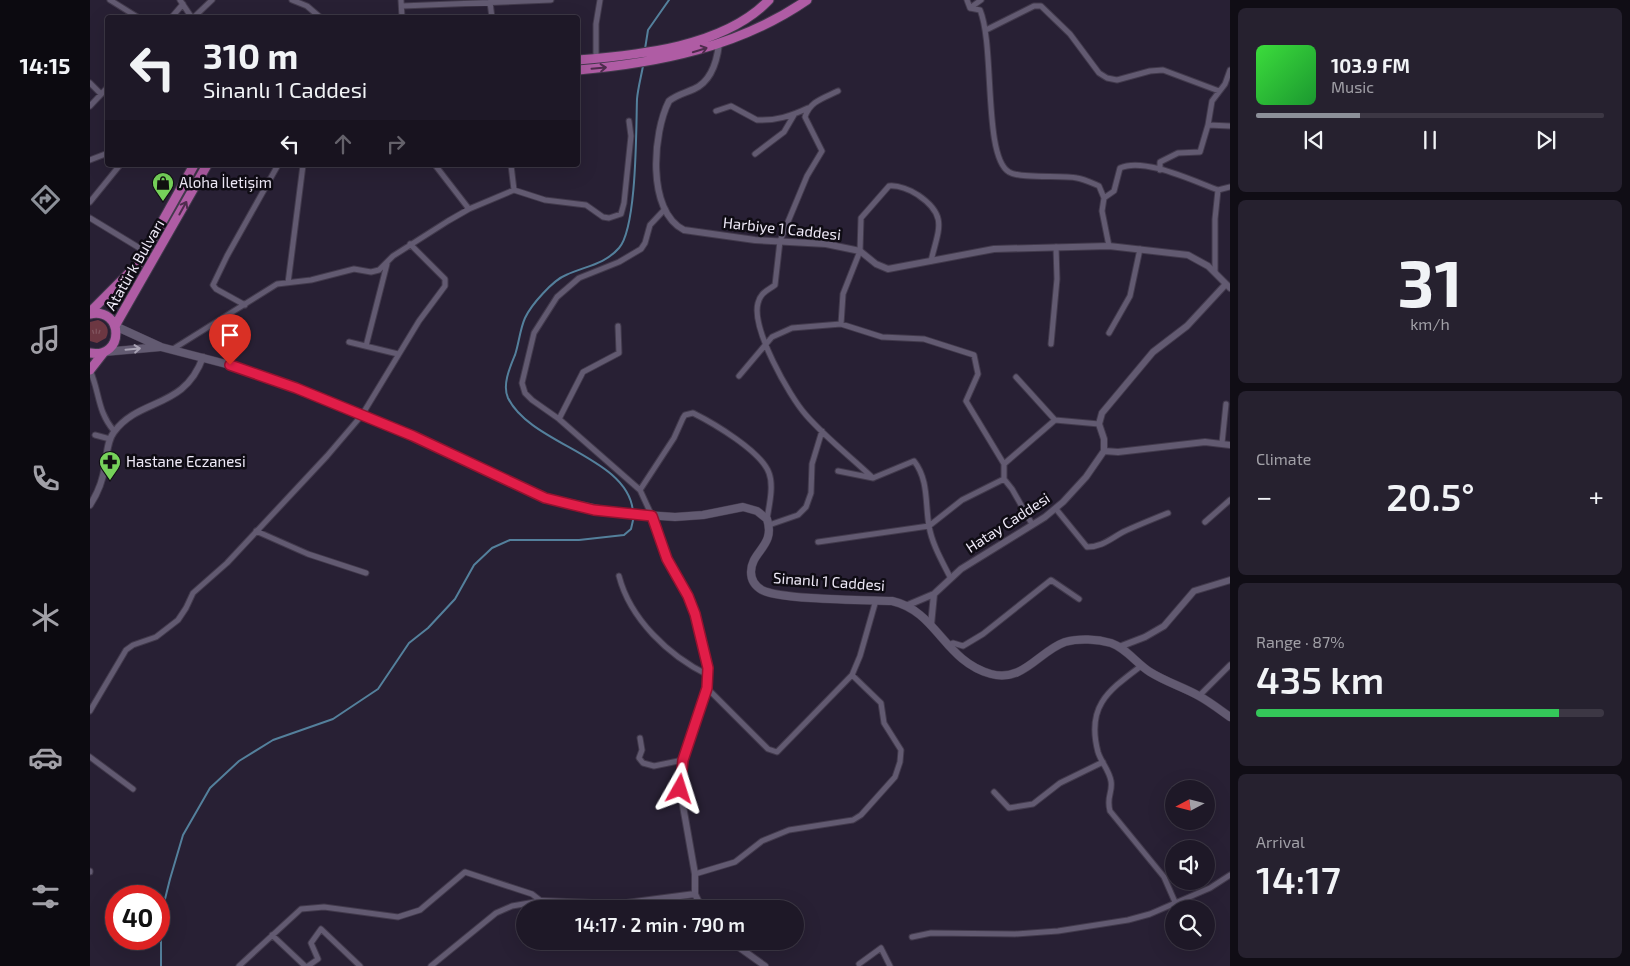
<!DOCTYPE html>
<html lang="en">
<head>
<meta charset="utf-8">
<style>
	:root { --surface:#1e1827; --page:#26212f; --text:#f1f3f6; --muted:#a1a0a7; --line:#3c3744; --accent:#8c9099 }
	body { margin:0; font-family:"Exo 2",sans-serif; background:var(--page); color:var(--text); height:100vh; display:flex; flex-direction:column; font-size:19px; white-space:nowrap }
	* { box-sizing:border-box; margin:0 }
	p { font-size:16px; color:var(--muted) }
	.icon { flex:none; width:28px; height:28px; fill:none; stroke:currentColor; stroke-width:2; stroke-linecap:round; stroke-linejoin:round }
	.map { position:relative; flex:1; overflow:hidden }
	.drawer { display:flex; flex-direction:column; gap:8px; padding:8px; background:#100d15; width:400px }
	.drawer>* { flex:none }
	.banner { position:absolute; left:15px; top:15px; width:475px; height:152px; border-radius:5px; box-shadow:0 5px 20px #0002,0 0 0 1px var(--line); background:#1e1827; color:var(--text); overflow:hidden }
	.needle { width:32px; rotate:263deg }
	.tools { position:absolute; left:1075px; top:780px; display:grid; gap:10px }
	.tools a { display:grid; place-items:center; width:50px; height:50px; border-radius:50%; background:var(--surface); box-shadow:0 5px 20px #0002,0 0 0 1px var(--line); font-size:25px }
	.speed { position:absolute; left:15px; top:885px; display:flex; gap:10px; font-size:25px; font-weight:700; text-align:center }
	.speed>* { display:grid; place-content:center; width:65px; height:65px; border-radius:50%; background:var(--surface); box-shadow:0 5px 20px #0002,0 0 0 1px var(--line); line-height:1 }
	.speed .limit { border:8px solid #d22; background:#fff; color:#111 }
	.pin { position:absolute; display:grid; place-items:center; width:42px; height:42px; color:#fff; margin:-51px -21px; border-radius:50% 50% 50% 0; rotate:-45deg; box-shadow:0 0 5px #0007 }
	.pin .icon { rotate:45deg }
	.me { position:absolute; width:55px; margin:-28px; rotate:6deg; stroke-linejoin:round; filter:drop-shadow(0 0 4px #0008) }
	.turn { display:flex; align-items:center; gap:18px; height:105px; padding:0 15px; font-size:22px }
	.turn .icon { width:65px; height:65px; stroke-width:2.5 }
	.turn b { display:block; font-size:35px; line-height:42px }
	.lanes { display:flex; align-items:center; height:48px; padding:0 15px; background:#0003; justify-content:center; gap:25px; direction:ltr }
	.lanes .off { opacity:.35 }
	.big { font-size:38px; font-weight:600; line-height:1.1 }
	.drawer .widget { flex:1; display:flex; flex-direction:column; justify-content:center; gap:8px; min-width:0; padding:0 18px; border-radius:8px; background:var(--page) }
	.drawer .dial { align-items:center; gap:0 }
	.dial b { font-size:65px; line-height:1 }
	.song { display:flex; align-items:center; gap:15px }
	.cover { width:60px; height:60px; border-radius:8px; background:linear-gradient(135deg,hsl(120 70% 55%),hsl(130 70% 35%)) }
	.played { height:5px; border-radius:2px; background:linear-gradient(90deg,var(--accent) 30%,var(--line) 30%) }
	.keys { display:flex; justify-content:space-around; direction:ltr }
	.heat { display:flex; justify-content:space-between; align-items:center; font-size:28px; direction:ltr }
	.charge { height:8px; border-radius:4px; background:linear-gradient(90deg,#34c759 87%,var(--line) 0) }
	.trip { position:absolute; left:426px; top:900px; width:288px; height:50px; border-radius:25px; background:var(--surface); box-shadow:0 5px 20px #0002,0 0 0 1px var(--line); font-weight:600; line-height:50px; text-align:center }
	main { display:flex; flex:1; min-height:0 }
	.tab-bar { display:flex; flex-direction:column; width:90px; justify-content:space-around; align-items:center; background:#0c0a10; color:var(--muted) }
	.tab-bar .icon { width:35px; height:35px }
	.tab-bar .active { color:var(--accent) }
	.tab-bar b { font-size:22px; color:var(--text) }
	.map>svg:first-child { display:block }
</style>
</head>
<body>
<main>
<nav class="tab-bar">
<b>14:15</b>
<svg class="icon active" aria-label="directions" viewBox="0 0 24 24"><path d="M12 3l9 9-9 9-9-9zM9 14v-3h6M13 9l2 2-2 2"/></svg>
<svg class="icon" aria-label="music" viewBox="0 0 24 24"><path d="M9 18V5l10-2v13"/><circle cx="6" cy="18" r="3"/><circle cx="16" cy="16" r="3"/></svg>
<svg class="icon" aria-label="phone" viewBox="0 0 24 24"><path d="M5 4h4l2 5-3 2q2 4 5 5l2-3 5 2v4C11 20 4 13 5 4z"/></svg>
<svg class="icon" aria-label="climate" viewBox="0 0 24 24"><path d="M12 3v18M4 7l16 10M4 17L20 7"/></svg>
<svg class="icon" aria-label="car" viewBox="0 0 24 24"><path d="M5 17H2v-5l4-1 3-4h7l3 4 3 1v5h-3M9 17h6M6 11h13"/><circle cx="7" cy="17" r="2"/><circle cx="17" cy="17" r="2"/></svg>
<svg class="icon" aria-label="filters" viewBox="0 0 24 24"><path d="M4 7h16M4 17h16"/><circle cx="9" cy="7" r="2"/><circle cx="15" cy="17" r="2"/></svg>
</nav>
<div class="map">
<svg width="1140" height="966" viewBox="0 0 1140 966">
	<defs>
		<pattern id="grass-tufts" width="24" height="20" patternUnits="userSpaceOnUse" patternTransform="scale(1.25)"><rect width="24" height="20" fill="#6c3742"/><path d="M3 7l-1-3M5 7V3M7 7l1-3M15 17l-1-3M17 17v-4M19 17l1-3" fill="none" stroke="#81545e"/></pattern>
	</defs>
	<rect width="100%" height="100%" fill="#282034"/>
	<path fill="url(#grass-tufts)" d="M8,320C17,323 20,330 16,338L7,343L0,341V322Z"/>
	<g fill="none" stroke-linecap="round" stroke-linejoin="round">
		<path stroke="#54809c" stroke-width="2" d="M555,49L558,30L579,0
			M543,512C539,457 441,445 418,398C412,385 420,367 425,355C429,343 430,329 435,318C441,305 463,280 476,275C495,266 514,265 529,248C547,228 546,129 547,99C548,88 551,77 553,66
			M71,966V915L80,879L93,835L120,788L149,761L183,740L243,719L288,689L319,643L338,628L365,599L384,565L402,548L420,540H489L534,535L541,529L544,516"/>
		<g stroke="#423a4c" stroke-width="7">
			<path id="minor" d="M20,0L49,18
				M90,0L102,18
				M202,0L217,6L231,18
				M311,0L312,18
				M877,0L880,8L890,10C905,45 893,157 919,172C930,179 971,175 987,178C994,179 1002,183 1009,186L1014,198
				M400,2L402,18
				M312,6L461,0
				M880,8L891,0
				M81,18L93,4
				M103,18L122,0
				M896,30L944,6H951L980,34L1009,73L1017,78L1027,80L1060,71L1073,70L1129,91
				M506,59V24L510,0
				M0,83L11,94
				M748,91C734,98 720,101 715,117L732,151L717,176L690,241L685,285C677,291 671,292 668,303C661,328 699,396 716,415C736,438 761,457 783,478L824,461C839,480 835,504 839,526C842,544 852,561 860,577
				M0,106L18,87
				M626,111L641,106L667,120C686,121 701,116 718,108
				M1118,125L1140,126
				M665,154L694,132L704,115
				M0,160L18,153
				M345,165L379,209
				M421,165L424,190
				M1070,170V162L1088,153L1110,152L1118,125L1122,101L1135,84L1140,70
				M0,202L30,165
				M0,218L56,252
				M1019,246L1012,211L1014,198L1024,191L1030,168C1054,157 1103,181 1128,190
				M1125,272V219L1128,190L1140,187
				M198,283L213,165
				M155,305L126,289L123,285L137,256L188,165
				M751,324L792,337L834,339L884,355L888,374L876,401L914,464V479L922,489L942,524
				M1019,333L1040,296L1050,249
				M259,342L308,354
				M961,344L967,279L966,247
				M276,346L297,264
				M83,349L187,284L221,280L264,269L281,272L289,270L303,256L358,221L379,209L424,190L455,200L496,205L513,217L519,218L531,214L534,203L541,136L539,121
				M0,370C10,393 7,411 24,431
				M649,376L682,337L702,328L751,324L753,294L770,251L771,218L799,186C808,185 821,190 828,195C859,216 848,230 841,261
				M926,377L965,420L1009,424
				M469,419L493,372L529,353L528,326
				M5,435L20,439
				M1132,443L1136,404
				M914,464L965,420
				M748,471L783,478
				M550,490L584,438L593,418L595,415L603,413C623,423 671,451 679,473C684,486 679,506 677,519
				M966,509L997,547C1012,547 1020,539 1033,532C1048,525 1063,519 1078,513
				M562,516L550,490L469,419L442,400L435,393L432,383L444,333L467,297L489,278L529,262L551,249L555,243L560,225L575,209
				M1115,522L1140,500
				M679,525L708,515L716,507L721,493L722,464L732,431
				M166,531L218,554L276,573
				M728,542L839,526L872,500L914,479
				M529,576C540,619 579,656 618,675
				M858,646L863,643L873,646L893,634L961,580L989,599
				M1051,666C1018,691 996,706 1008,752C1011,762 1019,770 1021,781C1023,793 1016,796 1020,811L1074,877L1085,902
				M617,688L678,749L687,752L762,675L770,656L786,600
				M1109,696L1140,665
				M0,711L36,650L43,645L66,637L88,620L96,608L103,593L137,563L237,456L272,415L329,321L355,286V279L320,244
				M550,738L552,750L549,758L553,763L564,766L593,760
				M0,757L43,789
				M904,792L919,808L943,804L970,783L1013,762
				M0,871V872
				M605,874L645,862L672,841L699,830L763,820L771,815L805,777L810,762L811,750L794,723L791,703L762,675
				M182,935L215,966
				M822,937L841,933L925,934L968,931L1038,920L1060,914L1120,888L1140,875
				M769,964L791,948L800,966
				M149,966L211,909L234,907L308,917L330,910L375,872L442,894L451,901
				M218,966L228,959L221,943L231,929L270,966
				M341,966L406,913L422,906L451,901"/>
		</g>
		<g stroke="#423a4c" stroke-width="8">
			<path id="tertiary" d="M629,44C627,61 622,81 604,89C595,93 586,95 579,101C563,132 556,211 594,230L665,240L736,244L770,251L786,264L798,269L904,249L1019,246L1098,255L1118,266L1140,288
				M1014,451L1028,452L1115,442L1140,445
				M0,505C8,493 13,480 15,465C17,455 17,441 24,432C50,397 94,410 113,357
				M562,516L577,559L601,605L617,658V688L593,760L590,789L605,874V894L612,909
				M844,594L871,569L955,517L973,502L996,477L1014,451V439L1009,424L1012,413L1063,352L1097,326L1135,285
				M818,605L844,594L841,625
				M1029,647L1055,637L1074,626L1104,591L1140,580
				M451,901L529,904L605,894
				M640,941L675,966"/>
		</g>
		<g stroke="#423a4c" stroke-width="9">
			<path id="secondary" d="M25,326L71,347L140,365L206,388L323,436L455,498L526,513L585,517L613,515L653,507L667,511L677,519C686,546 661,551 661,572C661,580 665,586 672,590C691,600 776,600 802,601C847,611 854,661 901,674C933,683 949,651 975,642C989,638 1007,639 1021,643C1036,648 1047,664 1060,672C1076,682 1093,687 1109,696C1120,702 1130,710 1140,717
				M14,352L70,347"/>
		</g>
		<g stroke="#423a4c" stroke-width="11">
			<path id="trunk" d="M488,60C549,55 634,47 679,0
				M488,70C568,63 649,47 717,0
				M0,312L49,263L104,165
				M0,314C34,307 35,359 0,353
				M25,326L117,165
				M0,370L14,352"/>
		</g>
		<use href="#minor" stroke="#625a71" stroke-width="5"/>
		<use href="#tertiary" stroke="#625a71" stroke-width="6"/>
		<use href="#secondary" stroke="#625a71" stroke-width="8"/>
		<use href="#trunk" stroke="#af5ca4" stroke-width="9"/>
	</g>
	<defs><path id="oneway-shaft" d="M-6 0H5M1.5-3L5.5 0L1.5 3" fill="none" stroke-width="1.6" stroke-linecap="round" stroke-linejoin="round" transform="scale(1.25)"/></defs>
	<g stroke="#4f2c4e">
		<use href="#oneway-shaft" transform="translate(610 50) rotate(-17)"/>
		<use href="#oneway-shaft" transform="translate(509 68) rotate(-5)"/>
		<use href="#oneway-shaft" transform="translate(93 208) rotate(-61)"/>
	</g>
	<use stroke="#a8a2b4" href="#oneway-shaft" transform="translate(43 349) rotate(-5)"/>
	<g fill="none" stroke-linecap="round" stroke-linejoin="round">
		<g stroke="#92132f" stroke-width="12">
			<path id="route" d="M140,365L206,388L323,436L455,498L504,510L562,516L577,559L598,596L605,614L618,668L617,688L593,760L590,789"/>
		</g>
		<use href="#route" stroke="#e11d48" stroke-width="9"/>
	</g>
	<defs>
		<g id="shop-pin" transform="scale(1.125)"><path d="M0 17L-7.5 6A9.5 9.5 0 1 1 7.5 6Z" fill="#76d25a" stroke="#0f0c14"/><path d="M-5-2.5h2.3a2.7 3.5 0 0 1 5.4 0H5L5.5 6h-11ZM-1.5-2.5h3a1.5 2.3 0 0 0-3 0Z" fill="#111"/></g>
		<g id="pharmacy-pin" transform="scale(1.125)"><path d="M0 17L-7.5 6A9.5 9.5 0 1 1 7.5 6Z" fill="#76d25a" stroke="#0f0c14"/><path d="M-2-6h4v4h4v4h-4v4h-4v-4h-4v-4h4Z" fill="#111"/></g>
	</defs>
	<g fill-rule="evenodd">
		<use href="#shop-pin" x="73" y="183"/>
		<use href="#pharmacy-pin" x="20" y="462"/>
	</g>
	<g text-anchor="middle" stroke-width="5" stroke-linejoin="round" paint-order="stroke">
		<g font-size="15" fill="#efeaf8" stroke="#0f0c14" text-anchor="start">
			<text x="89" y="188">Aloha İletişim</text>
			<text x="36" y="467">Hastane Eczanesi</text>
		</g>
		<g font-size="15" fill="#efeaf8" stroke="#0f0c14">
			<text transform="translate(692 229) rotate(6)" y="5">Harbiye 1 Caddesi</text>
			<text transform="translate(45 265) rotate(-60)" y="5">Atatürk Bulvarı</text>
			<text transform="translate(918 523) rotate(-33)" y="5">Hatay Caddesi</text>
			<text transform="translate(739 582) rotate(4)" y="5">Sinanlı 1 Caddesi</text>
		</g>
	</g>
</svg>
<div class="tools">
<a><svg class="needle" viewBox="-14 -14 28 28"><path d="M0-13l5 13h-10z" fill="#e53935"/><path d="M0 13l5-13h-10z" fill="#a1a0a7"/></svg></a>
<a><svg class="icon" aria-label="sound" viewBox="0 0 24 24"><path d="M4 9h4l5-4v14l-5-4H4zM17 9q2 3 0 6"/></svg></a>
<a><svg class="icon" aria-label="search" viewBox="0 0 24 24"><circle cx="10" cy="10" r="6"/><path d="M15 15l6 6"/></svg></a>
</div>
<div class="speed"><div class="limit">40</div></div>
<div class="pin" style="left:140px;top:365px;background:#d93025"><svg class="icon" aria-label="arrive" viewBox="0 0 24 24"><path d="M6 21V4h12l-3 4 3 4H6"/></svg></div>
<svg class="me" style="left:590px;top:789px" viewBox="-20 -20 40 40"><path d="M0-17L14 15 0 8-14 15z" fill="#e11d48" stroke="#fff" stroke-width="4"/></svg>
<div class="trip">14:17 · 2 min · 790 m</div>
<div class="banner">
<div class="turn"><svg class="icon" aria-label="left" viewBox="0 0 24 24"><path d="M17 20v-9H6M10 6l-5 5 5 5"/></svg><div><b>310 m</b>Sinanlı 1 Caddesi</div></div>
<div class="lanes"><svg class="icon" aria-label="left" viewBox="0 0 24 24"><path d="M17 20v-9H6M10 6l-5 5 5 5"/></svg><svg class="icon off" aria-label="ahead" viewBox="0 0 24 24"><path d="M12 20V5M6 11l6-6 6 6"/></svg><svg class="icon off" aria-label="right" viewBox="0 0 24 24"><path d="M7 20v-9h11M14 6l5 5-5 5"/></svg></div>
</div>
</div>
<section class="drawer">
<div class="widget">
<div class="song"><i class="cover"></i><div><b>103.9 FM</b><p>Music</p></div></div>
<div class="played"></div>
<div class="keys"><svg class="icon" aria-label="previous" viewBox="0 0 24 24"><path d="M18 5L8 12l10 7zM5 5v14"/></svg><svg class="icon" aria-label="pause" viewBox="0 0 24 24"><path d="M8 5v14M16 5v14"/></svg><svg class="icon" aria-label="next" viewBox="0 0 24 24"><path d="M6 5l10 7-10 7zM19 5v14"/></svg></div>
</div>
<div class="widget dial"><b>31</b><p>km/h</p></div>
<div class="widget"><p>Climate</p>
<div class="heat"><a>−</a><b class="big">20.5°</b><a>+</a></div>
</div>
<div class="widget"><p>Range · 87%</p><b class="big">435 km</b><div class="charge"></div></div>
<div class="widget"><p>Arrival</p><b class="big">14:17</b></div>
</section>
</main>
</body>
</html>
